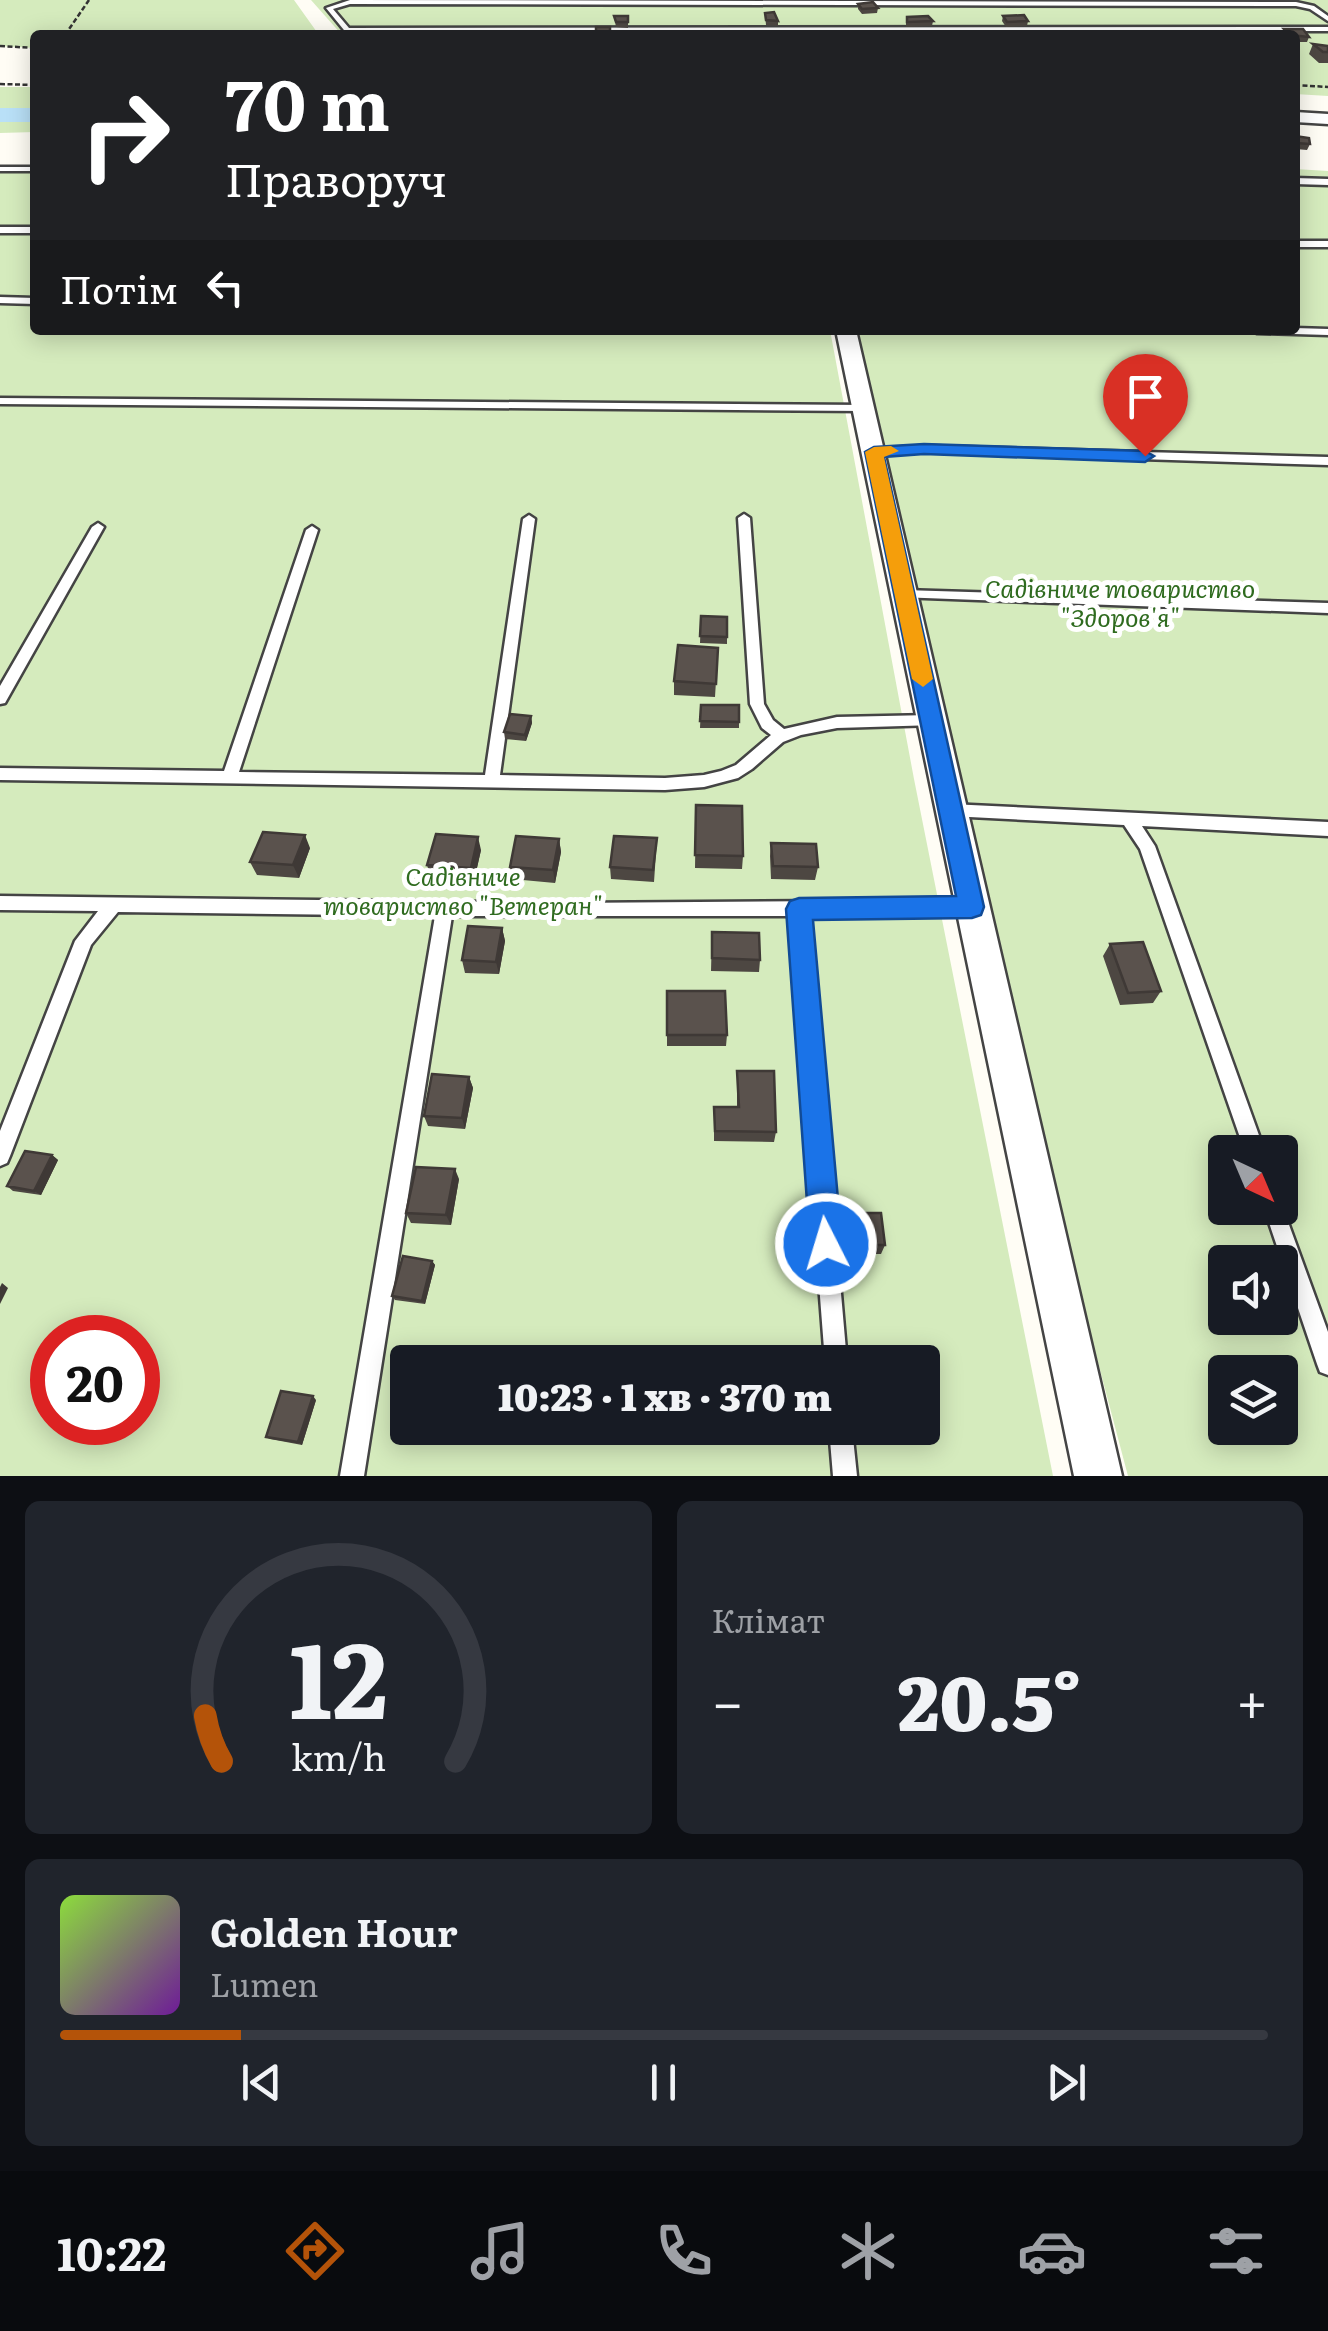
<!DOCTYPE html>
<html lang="uk">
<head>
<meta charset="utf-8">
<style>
	:root { --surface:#171b24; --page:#20242c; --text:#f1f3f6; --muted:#9ea1a6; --line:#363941; --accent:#b45309 }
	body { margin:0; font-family:Literata,serif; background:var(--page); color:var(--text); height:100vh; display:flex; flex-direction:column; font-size:38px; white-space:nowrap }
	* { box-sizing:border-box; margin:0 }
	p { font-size:32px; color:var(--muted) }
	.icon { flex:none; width:55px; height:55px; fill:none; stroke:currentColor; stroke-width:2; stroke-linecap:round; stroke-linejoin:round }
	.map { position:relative; height:1476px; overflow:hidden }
	.sheet { display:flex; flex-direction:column; gap:25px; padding:25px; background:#0d0f14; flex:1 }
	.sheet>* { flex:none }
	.hud { position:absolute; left:30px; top:30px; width:1270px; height:305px; border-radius:10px; box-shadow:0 5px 25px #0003; background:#202124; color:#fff; overflow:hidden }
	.needle { width:65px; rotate:136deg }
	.tools { position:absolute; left:1208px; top:1135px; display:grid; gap:20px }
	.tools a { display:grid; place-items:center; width:90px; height:90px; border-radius:10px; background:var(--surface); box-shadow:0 5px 25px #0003; font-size:50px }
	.speed { position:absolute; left:30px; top:1315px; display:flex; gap:20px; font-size:50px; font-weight:700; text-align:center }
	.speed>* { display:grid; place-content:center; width:130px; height:130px; border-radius:50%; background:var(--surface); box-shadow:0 5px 25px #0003; line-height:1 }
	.speed .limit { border:15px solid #d22; background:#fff; color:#111 }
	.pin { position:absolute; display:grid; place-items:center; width:85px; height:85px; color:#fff; margin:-102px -42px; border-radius:50% 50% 50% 0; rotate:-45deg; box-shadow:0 0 10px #0007 }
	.pin .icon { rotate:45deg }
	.me { position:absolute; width:110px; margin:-55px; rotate:355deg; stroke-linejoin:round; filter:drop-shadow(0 0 8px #0008) }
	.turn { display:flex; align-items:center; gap:35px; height:210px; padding:0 30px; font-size:45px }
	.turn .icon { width:130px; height:130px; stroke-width:2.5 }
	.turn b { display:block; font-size:70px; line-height:85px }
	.then { display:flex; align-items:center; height:95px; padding:0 30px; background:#0003; gap:20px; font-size:38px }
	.big { font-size:75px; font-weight:800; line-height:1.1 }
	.sheet .tile { flex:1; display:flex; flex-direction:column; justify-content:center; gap:15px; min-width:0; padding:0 35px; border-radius:15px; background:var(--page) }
	.sheet .dial { align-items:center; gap:0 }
	.dial svg { height:260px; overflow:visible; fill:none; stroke:var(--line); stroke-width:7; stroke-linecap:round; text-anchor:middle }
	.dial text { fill:var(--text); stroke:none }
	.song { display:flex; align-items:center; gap:30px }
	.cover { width:120px; height:120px; border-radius:15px; background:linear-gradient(135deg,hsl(90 70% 55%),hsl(280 70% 35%)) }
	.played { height:10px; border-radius:5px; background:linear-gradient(90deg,var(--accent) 15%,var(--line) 15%) }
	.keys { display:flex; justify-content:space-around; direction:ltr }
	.heat { display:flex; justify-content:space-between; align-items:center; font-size:55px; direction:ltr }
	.sheet .tiles { flex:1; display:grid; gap:25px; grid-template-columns:1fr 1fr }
	.tile:last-child { grid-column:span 2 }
	.trip { position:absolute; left:390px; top:1345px; width:550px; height:100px; border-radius:10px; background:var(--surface); box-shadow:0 5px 25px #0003; font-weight:800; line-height:100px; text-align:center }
	.dock { display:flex; height:160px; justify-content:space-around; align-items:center; background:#090b0e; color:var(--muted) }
	.dock .icon { width:70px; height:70px }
	.dock .current { color:var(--accent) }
	.dock b { font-size:45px; color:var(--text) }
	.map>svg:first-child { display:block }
</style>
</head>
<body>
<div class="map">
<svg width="1328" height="1476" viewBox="0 0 1328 1476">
	<rect width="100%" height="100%" fill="#fffdf5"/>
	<path fill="#d5ebbd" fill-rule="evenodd" d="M0,0H294L319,35H35V48L0,46Z
		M311,0H1328V96L1295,94V35H342Z
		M0,87H35V132L0,133Z
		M35,167V330H830L914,779L1053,1476H0V169ZM52,1338H138V1422H52ZM408,1362H922V1428H408Z
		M1295,169L1328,171V1476H1128L936,749L850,330H1295ZM1225,1152H1280V1208H1225ZM1225,1262H1280V1318H1225ZM1225,1372H1280V1428H1225Z"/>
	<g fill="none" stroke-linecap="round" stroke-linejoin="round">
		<path fill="#b9e0f7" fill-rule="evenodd" d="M0,108H35V122H0Z"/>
		<g stroke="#444" stroke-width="5">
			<path id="service" d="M350,0L1296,2L1314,6L1328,16V21L1310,9L1296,6L350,4L333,9L349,28L1328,27V31L352,32L354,35H348L326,8Z
				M0,167H35V171H0Z
				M1295,178L1328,179V185L1295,184Z
				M0,227H35V233H0Z
				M1295,241H1328V247H1295Z
				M0,297L35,298V304L0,303Z
				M1295,328L1328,329V335L1257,333L1252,330H1295Z
				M0,398L865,405L871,408L865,411L0,404Z
				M924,446L1328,457V465L924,452L874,455L868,452L874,449Z
				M744,514L750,518L764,704L773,720L784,729L837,717L931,715L936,717L938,721L936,725L837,728L801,735L783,742L752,769L738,778L704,787L665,790L0,780V768L224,771L306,530L312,526L318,530L239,772L485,775L523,519L529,515L535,519L500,775L665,778L704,775L721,771L736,765L771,735L762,728L750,704L738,518Z
				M98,523L104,527L5,703L0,704V686L92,527Z
				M903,590L1328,603V613L898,597L896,594L898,591Z
				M950,804L1328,822V836L1142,826L1155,846L1265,1152H1245L1140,849L1124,825L950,816L944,814L942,810L944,806Z
				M0,896L566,903L971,900L977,902L980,907L977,912L971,914L808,916L847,1362H825L791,916H452L364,1476H340L435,916L118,912L91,945L10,1156L7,1163L0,1166V1131L75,941L98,911L0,910Z
				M1280,1200L1328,1332V1375L1320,1372L1317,1364L1264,1208H1280Z
				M829,1428H852L857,1476H833Z"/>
		</g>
		<g stroke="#444" stroke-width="5">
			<path id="minor" d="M1295,112L1328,114V124L1295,122Z
				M836,330H856L1122,1476H1074Z"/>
		</g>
		<path stroke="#333" stroke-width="2.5" stroke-dasharray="5 2.5" stroke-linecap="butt" d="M65,35L89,0
			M0,46L35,48
			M0,84L35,85
			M1295,85L1328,87"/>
		<use href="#service" fill="#fff" fill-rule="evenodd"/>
		<use href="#minor" fill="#fff" fill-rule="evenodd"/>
	</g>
	<path fill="#4d4742" d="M858,4L878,8L877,13L862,14L858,9Z
		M765,13L778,21V26L766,25Z
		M614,16H628V28L616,27Z
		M1003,16L1028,21L1027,26L1006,27L1002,21Z
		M933,21L932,26L906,27V22Z
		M1284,29L1309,37L1307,42H1295V35H1283Z
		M1313,44L1328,46V63H1319L1309,54Z
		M1295,136L1310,144L1307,150L1295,149Z
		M701,616L727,617V644L700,643Z
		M718,648L715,697L674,695V681Z
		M701,705H739V728H700Z
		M531,716L532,723L526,741L505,739L504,732Z
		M696,805L743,856L742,869L695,868Z
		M657,838L654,882L611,879L610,867Z
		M559,839L561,852L555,883L512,879L510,867Z
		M771,843L818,867L815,880L771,879L770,856Z
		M310,848L299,878L257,875L250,862Z
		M481,850L474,881L431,878L427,865Z
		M502,928L505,941L499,974L465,973L462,960Z
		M712,932L760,960L759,972L711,971Z
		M1110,944L1161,991L1153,1003L1120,1005L1103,956Z
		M667,991L727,1035L726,1046H667Z
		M737,1071L776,1132L774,1142L714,1141V1107H737Z
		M469,1077L473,1088L465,1129L428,1126L424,1116Z
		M52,1155L58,1160L41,1195L13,1191L7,1186Z
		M459,1179L451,1225L411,1223L406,1213Z
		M838,1213L885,1245L881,1254H861L862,1263L858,1272H840L835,1222Z
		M432,1261L435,1265L425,1304L395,1300L392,1296Z
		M316,1400L302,1445L270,1439L266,1437Z"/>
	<path fill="#3f3936" d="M531,716L532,723L526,741L525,735Z
		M305,835L310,848L299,878L293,865Z
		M478,837L481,850L474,881L471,868Z
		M559,839L561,852L555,883L553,870Z
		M502,928L505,941L499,974L496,962Z
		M469,1077L473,1088L465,1129L462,1118Z
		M52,1155L58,1160L41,1195L34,1191Z
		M455,1169L459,1179L451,1225L446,1215Z
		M432,1261L435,1265L425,1304L422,1301Z
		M2,1283L8,1288L0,1304V1287Z
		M313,1396L316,1400L302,1445L298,1442Z"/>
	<path fill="#5a524d" stroke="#3f3936" stroke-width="2.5" d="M873,2L878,8L862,9L858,4Z
		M774,12L778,21L766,20L765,13Z
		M1024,15L1028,21L1007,22L1003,16Z
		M614,16H628V22H616Z
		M928,16L933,21L907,22V17Z
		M596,27H610V33H596Z
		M1284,29H1303L1309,37L1290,35Z
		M1313,44L1328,46V52H1323Z
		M1295,136L1309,138L1310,144L1295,143Z
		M701,616L727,617V637L700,636Z
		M678,645L718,648L716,684L674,681Z
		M701,705H739V722L700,721Z
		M510,714L531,716L525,735L504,732Z
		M696,805L742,806L743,856L695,855Z
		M263,832L305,835L293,865L250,862Z
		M436,834L478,837L471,868L427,865Z
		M516,836L559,839L553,870L510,867Z
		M614,836L657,838L653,870L610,867Z
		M771,843L816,844L818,867L773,866Z
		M468,926L502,928L496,962L462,960Z
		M712,932L759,933L760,960L712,958Z
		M1143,942L1161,991L1128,993L1110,944Z
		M667,991H725L727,1035H667Z
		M737,1071H774L776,1132L715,1131L714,1107H739Z
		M432,1074L469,1077L462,1118L424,1116Z
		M25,1151L52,1155L34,1191L7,1186Z
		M416,1167L455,1169L446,1215L406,1213Z
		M838,1213H881L885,1245H860L862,1263H843Z
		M403,1256L432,1261L422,1301L392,1296Z
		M281,1391L313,1396L298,1442L266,1437Z"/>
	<path fill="#1a73e8" stroke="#114b97" stroke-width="2.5" d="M924,444L1145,451L1154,456L1145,462L924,454L884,457L984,907L981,915L972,918L813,920L842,1244L837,1255L826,1260L814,1255L810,1244L786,909L790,901L799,898L956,896L865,452L874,447Z"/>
	<path fill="#f59e0b" d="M891,446L899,451L884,457L933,679L923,687L912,679L865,452L874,447Z"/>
	<g text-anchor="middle" stroke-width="10" stroke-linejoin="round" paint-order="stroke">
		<g font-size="25" font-style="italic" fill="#2f6b1f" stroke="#fff">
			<text x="1120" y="598">Садівниче товариство<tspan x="1120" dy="29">"Здоров'я"</tspan></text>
			<text x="463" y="886">Садівниче<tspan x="463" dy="29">товариство "Ветеран"</tspan></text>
		</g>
	</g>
</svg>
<div class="tools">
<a><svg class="needle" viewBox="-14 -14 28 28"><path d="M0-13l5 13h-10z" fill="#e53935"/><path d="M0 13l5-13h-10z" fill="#9ea1a6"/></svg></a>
<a><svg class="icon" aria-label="sound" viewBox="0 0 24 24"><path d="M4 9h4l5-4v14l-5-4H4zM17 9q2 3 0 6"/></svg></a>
<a><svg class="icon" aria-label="layers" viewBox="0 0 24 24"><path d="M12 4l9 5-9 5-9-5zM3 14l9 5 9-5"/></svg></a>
</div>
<div class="speed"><div class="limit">20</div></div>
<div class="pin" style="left:1145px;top:456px;background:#d93025"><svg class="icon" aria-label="arrive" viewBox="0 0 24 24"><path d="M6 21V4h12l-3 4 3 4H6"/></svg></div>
<svg class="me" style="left:826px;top:1244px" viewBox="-20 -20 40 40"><circle r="17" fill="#1a73e8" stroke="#fff" stroke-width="3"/><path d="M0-11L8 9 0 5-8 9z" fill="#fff"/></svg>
<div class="trip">10:23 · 1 хв · 370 m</div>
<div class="hud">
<div class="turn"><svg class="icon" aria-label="right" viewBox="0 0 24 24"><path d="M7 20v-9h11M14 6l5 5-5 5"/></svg><div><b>70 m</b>Праворуч</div></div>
<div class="then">Потім<svg class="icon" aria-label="left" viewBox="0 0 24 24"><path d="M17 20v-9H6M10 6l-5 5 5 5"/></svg></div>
</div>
</div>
<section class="sheet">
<div class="tiles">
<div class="tile dial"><svg viewBox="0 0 100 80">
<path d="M14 69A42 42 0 1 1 86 69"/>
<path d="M14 69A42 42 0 0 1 9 55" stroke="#b45309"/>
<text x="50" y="56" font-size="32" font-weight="700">12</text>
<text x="50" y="72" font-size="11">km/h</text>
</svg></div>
<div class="tile"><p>Клімат</p>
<div class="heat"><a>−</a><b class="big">20.5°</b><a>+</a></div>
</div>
<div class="tile">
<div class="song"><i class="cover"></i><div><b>Golden Hour</b><p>Lumen</p></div></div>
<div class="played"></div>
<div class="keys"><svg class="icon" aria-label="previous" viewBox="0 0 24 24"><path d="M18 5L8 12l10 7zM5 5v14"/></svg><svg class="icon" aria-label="pause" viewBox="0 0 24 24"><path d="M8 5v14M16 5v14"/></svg><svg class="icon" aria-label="next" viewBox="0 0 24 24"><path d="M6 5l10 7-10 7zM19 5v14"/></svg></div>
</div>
</div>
</section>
<nav class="dock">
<b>10:22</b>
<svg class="icon current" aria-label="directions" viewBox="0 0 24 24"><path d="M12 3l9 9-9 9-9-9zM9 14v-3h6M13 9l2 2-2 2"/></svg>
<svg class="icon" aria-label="music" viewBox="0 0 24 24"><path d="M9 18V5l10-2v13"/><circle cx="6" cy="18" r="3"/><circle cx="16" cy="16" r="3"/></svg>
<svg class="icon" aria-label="phone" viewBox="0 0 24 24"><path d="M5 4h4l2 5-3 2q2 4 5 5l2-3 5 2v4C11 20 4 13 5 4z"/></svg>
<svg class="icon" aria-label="climate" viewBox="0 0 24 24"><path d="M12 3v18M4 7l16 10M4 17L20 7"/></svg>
<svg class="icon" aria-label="car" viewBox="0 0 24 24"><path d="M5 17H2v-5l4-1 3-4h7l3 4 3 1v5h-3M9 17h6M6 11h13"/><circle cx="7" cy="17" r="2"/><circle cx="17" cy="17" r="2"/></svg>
<svg class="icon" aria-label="filters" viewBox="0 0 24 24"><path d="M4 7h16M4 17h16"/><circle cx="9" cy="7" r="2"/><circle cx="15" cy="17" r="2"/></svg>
</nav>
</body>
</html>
